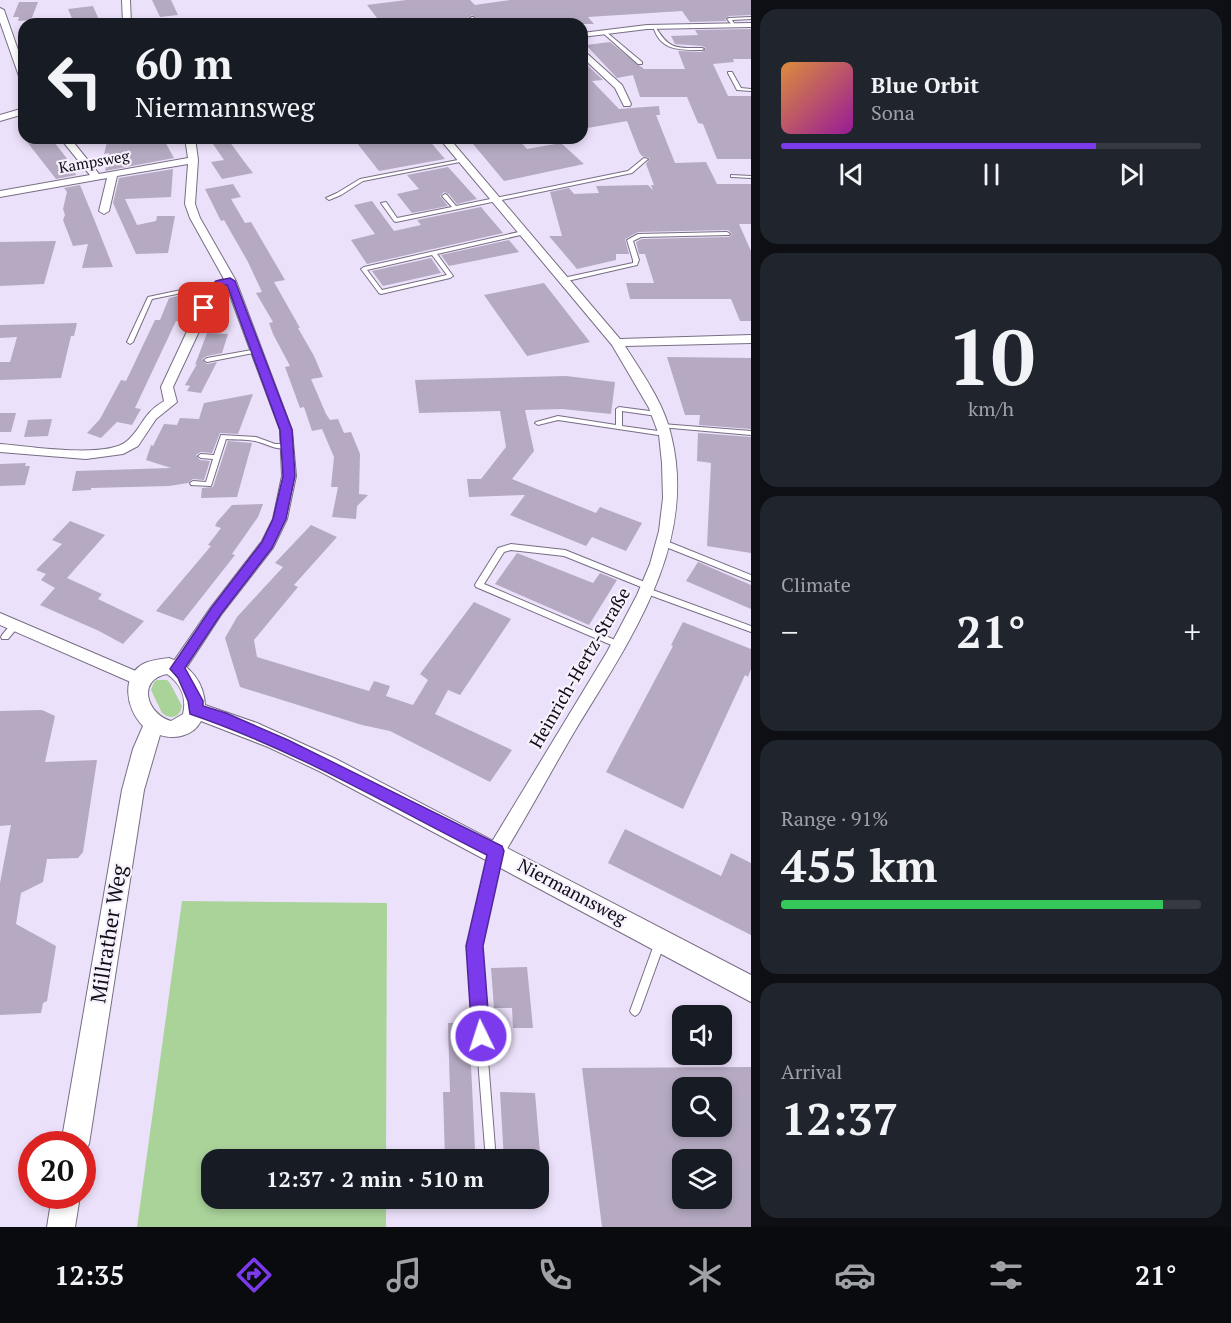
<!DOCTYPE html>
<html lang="en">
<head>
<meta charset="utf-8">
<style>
	:root { --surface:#171b24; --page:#20242c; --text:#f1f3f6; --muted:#9ea1a6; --line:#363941; --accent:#7c3aed }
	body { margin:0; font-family:"PT Serif",serif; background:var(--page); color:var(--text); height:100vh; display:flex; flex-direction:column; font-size:22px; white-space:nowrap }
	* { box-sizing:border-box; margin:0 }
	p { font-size:20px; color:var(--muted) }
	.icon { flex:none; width:33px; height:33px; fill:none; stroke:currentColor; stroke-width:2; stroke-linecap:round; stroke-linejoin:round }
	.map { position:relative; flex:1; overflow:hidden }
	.sheet { display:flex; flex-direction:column; gap:9px; padding:9px; background:#0d0f14; width:480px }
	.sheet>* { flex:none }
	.top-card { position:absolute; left:18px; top:18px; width:570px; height:126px; border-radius:18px; box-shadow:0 3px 9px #0003; background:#171b24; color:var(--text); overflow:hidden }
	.fabs { position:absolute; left:672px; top:1005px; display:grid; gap:12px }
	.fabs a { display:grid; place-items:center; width:60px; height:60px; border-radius:12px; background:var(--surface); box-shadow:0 3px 9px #0003; font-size:30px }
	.speed { position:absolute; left:18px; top:1131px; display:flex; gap:12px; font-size:30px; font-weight:700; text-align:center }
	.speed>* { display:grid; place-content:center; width:78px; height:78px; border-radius:50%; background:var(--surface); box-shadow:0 3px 9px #0003; line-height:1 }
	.speed .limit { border:9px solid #d22; background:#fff; color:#111 }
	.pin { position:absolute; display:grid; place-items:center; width:51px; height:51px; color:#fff; margin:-26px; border-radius:12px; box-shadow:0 3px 9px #0006 }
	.me { position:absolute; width:66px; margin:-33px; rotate:356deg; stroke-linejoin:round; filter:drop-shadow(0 0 4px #0008) }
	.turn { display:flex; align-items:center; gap:21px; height:126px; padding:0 18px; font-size:27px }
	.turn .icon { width:78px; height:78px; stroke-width:2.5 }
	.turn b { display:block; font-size:42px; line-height:51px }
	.big { font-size:45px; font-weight:600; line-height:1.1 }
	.sheet .widget { flex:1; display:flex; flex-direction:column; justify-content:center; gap:9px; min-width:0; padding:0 21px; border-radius:18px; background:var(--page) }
	.sheet .dial { align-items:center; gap:0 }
	.dial b { font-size:78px; line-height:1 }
	.song { display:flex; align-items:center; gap:18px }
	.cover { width:72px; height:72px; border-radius:9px; background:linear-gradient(135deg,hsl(30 70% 55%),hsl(300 70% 35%)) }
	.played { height:6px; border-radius:3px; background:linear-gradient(90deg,var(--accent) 75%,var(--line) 75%) }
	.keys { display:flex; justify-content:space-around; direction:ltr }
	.heat { display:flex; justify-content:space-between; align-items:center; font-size:33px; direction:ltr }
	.charge { height:9px; border-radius:4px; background:linear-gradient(90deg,#34c759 91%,var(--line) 0) }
	.trip { position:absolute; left:201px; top:1149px; width:348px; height:60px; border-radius:18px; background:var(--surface); box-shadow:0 3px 9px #0003; font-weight:600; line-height:60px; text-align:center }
	.dock { display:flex; height:96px; justify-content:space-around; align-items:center; background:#090b0e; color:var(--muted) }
	.dock .icon { width:42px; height:42px }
	.dock .on { color:var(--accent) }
	.dock b { font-size:27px; color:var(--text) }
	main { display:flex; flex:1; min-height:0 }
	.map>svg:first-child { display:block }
</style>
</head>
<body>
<main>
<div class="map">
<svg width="751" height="1227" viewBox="0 0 751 1227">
	<rect width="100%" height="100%" fill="#ece1fa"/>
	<path fill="#aad39a" d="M157,680H167L170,683L182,706C180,718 170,720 162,713L151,690L154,682Z
		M182,901L387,903L386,1159L212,1160V1198L386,1199V1227H137Z"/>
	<path fill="#b5aac2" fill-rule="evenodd" d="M152,0H171L178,15L160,17Z
		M406,0H470L475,5L510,0H751V15L729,16L725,19L726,21L690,22L682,11L588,17L594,24H481L472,15L468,18L472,24H461L459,21L438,24H385L381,23L367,5Z
		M19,2H38L31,20L18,21L19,17H13Z
		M93,6L99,20L74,23L68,9Z
		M751,29V59H733L734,62L713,64L728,96H751V159H717L703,124L698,123L687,97H640L633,75L617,78L586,45L610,42L644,69H685L678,51L702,52L706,48L702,46L675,44L671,36L698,35L695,30Z
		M582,66H588L603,80L592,81L619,109L659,106L660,115H656L675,163L706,162L717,184H751V224H739L751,251V321H740L731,299H630L626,283H654L645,254H639L636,242L642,239L729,237L732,234L728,230L638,232L625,239L629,254H616V260L577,269L549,236H562L550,192L569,188L574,194L599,193L596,186L648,185L653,190L651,185H654L646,164L650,158L642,156L639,152L627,121L582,129Z
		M24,138H51L72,165L76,175L56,179Z
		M108,138H163L174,158L105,171L109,153L104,154Z
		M353,138H427L445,159L379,171Z
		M468,138H517L527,149L561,143L584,164L504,181Z
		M229,141L243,160L253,173L222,179L211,162L224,160L213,144Z
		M448,167L477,199L457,204L449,194L444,192L440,196L448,206L412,213L397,194L419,189L407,175Z
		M173,169L171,197L125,199L137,225L156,221L157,216H175L168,253L136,254L113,203L119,178Z
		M233,184L241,197L231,199L245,223L251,222L285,280L274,282L300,328H298L314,356L323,377L311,379L326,414L330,420L338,419L344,433L351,432L360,454L359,494L368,495L357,506L356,519L332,517L338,487H331L334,457L322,429L312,431L304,407L300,408L285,367L290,366L273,334L269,323L273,322L256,293L262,292L248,262L224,220L221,221L205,189Z
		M80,185L94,219L113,267L82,268L88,244L73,246L63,220L65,215L63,209L67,192L64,188Z
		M372,201L394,231L421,225L417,220L481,207L503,233L367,264L351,240L375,234L354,205Z
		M509,240L519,252L449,266L441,255Z
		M56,241L44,284L0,286V242Z
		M431,258L441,273L383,286L372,271Z
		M544,283L590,342L527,356L484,295Z
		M178,296L191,297L181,322L176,321L135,408L141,409L132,425L117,422L101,438L87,433L100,419L121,380L126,381L155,320H160L169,298Z
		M77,323L74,336H71L61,378L0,380V362H10L17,337L0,338V325Z
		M207,333L228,334L222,353L207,356L202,359L207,364L217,362L201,393L187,391L190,386L185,385L197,364L195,365Z
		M667,357L751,358V429L699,425L700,415H685Z
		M566,376L615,382L611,414L562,409L525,410L534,451L512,479L596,513L600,507L642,523L626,551L592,537L586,546L510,515L525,495L469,497L467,479H481L506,447L500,411L419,413L415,380Z
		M253,394L238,434L220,433L212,453L201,452L196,455L200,460L210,461L204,480L193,479L188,483L169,486L91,488V490L72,491L76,471L171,468L146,460L151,445L153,446L164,424L177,425L180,418L199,419L204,403Z
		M0,413H16L11,432H0Z
		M52,419L48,436L24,437L28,420Z
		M698,433L751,437V553L707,546L711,463L697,461Z
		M228,441L252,443L237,497L201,498L202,488L213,487Z
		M26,463L25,466H30L25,485L0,486V464Z
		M263,504L258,517L232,554L235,555L183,621L156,611L211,546L208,545L221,528L215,526L217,522L232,505Z
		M70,521L105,535L67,578L102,594L98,599L144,621L123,644L99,631L40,605L55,588L41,580L46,574L36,570L62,544L52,540Z
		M311,525L337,537L294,585L298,587L254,640L257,657L369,691L374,681L390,686L386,696L413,705L428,680L420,674L474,602L511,619L460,695L448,690L435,714L512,750L490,782L390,731L362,725L240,687L225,638L237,617L283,567L275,563Z
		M517,553L593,583L600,573L617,580L589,625L495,584Z
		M698,562L751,585V609L686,581Z
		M683,622L751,649V669L748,677L745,675L683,809L606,772L673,646L671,645Z
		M42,710L55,716L45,762L97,760L83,852L78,858L47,859L43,882L21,893L16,924L56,946L47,1001L43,1003L41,1013L0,1015V883L11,825L0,826V711Z
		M625,829L721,876L731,853L751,863V935L608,863Z
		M527,967L533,1028H513L512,1008H494L491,968Z
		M448,1023H469L475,1149H458V1160H445L443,1092H450Z
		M751,1067V1227H602L582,1068ZM682,1088H722V1126H682ZM682,1160H722V1198H682Z
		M500,1092L535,1093L540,1152H529L530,1160H504Z"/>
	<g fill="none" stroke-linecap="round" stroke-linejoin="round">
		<g stroke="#786e84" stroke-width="2">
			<path id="service" d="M472,17H473L479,24H475L470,18Z
				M751,17V19L732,20L735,25L733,26L727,19L729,18Z
				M653,26H655C669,50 676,48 702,48L704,49L702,50C679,50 660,51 653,26Z
				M603,31H605L642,62V64H638L603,33Z
				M728,72H732L741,88L751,89V91L737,90L728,73Z
				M644,158L648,159L632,173L396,222L394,221L381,203L386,202L397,218L452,207L442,196L445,194L447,195L456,206L628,171Z
				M463,159L465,160V161L363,181L341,195L329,200L326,198L337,193L360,179Z
				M731,175L751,176V178L733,177H731Z
				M523,231L525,232V234L437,254L453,276L450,278L381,294L379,293L361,269L364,267ZM432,255L447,275L382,290L367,270Z
				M727,232L730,234L729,235L641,237L633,241L639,260L637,265L563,282L560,280L563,278L633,263V260L627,240L638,234Z
				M219,282L222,284L221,285L152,299L133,342L130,344L127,342L148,297Z
				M257,349L260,351L259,352L207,362L204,360L207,358Z
				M619,407L657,412L660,414L657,416L622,411V426L665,432L668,434L665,436L558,420L538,425L535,423L536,422L558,416L616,425V409Z
				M662,424L751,431V435L660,427V425Z
				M221,435L256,437L275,444H289L292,446C280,453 268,444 255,441C246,439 235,440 226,439L211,486L191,485L190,483L193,481L206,482L213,459L201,458L198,456L201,454L214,455Z
				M664,540L751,575V581L661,545L660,543L661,541Z
				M511,544L565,550L652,585L653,587L650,589L751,626V632L644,593L643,591L646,589L564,556L511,550L504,552L484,584L622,643L623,645L622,647H616L476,587L475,585L476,583L498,548Z
				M15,622L18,623L19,625L18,627L8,639H2L1,637L2,635L12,623Z
				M495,851L498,852L499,855L479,946L495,1148L494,1152L490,1153L486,1152L485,1148L469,946L491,855L492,852Z
				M660,937L663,939L665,942L640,1011L638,1014L635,1016L632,1014L630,1011L655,942L657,939Z"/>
		</g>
		<g stroke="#786e84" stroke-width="2">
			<path id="minor" d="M122,0H130L131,24H123Z
				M0,8L4,10L24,67V82L20,79L0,22Z
				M751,23V27L647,29L582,37V33L647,25Z
				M582,49L622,85L631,104L630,106H624L615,88L582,57Z
				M24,108V114L0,121V115Z
				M60,138H70L99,174L188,158L185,138H195L198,160L195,204L200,218L236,281L292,430L296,476L287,519L273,548L221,615L183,673L177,675L171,673L169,669L171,665L211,607L262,541L273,519L282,476L280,430L226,285L223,286L210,308L173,387L177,402L156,419L138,446L123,454L86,459L0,452V444C28,446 107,459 127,441C143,427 142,414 164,401L161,387L198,308L215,282L224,279L190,218L185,204L188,164L117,176L109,211L104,214L99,211L107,178L0,197V191L90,175Z
				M439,138H449L620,339L751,335V343L625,346C642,373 664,403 671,435C699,546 627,644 573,734C549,775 527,816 502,857L496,859L490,857L487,851L490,845L607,652L637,595L650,564L659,531L663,498L662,463L659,435L649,408L612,345Z
				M0,613L145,675L147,679L145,683L139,685L133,683L0,625Z"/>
		</g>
		<g stroke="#786e84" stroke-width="2">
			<path id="tertiary" d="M169,658C190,665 204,682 205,705L257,723L336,759L751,975V1002L321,772L268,747L201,721C193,736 175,740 160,735L144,790L89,1144L82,1155V1144H61L122,790L133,749L143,726C126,709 120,675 145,663C152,660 161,659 169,658ZM167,674C181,684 187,698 183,714L171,721C147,714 136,680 167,674Z
				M52,1196H80L75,1227H47Z"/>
		</g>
		<use href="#service" fill="#fff" fill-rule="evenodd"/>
		<use href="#minor" fill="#fff" fill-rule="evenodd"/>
		<use href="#tertiary" fill="#fff" fill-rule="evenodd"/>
	</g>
	<path fill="#7c3aed" stroke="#51269a" stroke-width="1.5" d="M230,278L235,281L292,430L295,476L286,519L272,548L221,614L185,668L203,701V706L226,713L288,740L502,846L504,851L483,946L490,1036L488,1042L481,1045L475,1042L472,1036L466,946L487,855C390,806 293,749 190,714L188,701L178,678L170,669L212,607L262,542L273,519L283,476L280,430L227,285L223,286L207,310L198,308L216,281Z"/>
	<g text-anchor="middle" stroke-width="4.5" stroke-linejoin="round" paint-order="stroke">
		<g font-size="15" fill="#100c15" stroke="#f6f1fc">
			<text transform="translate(94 162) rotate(-10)" y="5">Kampsweg</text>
		</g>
		<g font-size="18" fill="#100c15" stroke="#f6f1fc">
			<text transform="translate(580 668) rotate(-60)" y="6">Heinrich-Hertz-Straße</text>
			<text transform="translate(572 892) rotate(28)" y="6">Niermannsweg</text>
		</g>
		<g font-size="21" fill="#100c15" stroke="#f6f1fc">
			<text transform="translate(109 934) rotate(-81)" y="7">Millrather Weg</text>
		</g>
	</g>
</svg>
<div class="fabs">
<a><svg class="icon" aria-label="sound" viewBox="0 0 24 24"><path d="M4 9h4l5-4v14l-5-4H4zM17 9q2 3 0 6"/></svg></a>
<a><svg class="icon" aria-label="search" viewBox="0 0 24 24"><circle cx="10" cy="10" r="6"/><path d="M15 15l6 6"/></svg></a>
<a><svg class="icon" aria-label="layers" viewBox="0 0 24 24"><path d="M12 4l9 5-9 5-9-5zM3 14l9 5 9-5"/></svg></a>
</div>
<div class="speed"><div class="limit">20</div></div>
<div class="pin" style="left:204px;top:308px;background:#d93025"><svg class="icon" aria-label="arrive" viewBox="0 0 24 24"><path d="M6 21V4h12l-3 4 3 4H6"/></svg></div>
<svg class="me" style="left:481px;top:1036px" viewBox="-20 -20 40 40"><circle r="17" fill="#7c3aed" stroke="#fff" stroke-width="3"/><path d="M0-11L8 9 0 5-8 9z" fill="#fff"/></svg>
<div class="trip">12:37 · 2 min · 510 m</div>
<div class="top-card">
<div class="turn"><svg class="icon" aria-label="left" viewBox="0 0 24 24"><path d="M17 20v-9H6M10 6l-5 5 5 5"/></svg><div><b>60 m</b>Niermannsweg</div></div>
</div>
</div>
<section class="sheet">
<div class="widget">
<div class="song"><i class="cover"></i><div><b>Blue Orbit</b><p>Sona</p></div></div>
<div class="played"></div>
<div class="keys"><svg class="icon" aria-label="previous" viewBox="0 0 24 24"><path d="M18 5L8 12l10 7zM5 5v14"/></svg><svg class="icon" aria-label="pause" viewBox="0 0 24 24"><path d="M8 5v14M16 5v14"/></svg><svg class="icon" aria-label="next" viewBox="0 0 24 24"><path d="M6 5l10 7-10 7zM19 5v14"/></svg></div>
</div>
<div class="widget dial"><b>10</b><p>km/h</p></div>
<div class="widget"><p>Climate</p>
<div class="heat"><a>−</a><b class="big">21°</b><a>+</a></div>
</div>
<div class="widget"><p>Range · 91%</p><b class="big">455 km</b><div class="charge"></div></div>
<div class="widget"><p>Arrival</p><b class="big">12:37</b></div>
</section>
</main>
<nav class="dock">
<b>12:35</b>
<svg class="icon on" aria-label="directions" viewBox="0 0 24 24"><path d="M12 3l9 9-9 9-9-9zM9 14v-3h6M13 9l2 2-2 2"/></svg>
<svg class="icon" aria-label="music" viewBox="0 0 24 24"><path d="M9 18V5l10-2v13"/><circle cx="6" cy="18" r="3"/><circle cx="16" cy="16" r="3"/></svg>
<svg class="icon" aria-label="phone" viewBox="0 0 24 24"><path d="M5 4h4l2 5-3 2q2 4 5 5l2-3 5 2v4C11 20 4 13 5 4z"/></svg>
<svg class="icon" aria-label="climate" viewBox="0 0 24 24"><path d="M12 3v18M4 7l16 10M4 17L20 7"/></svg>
<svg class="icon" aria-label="car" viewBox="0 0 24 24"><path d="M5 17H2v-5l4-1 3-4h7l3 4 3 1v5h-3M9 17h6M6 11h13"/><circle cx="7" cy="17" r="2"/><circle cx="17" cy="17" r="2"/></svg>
<svg class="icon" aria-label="filters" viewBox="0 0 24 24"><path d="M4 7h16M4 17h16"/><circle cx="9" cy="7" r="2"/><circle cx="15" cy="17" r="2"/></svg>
<b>21°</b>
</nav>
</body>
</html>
